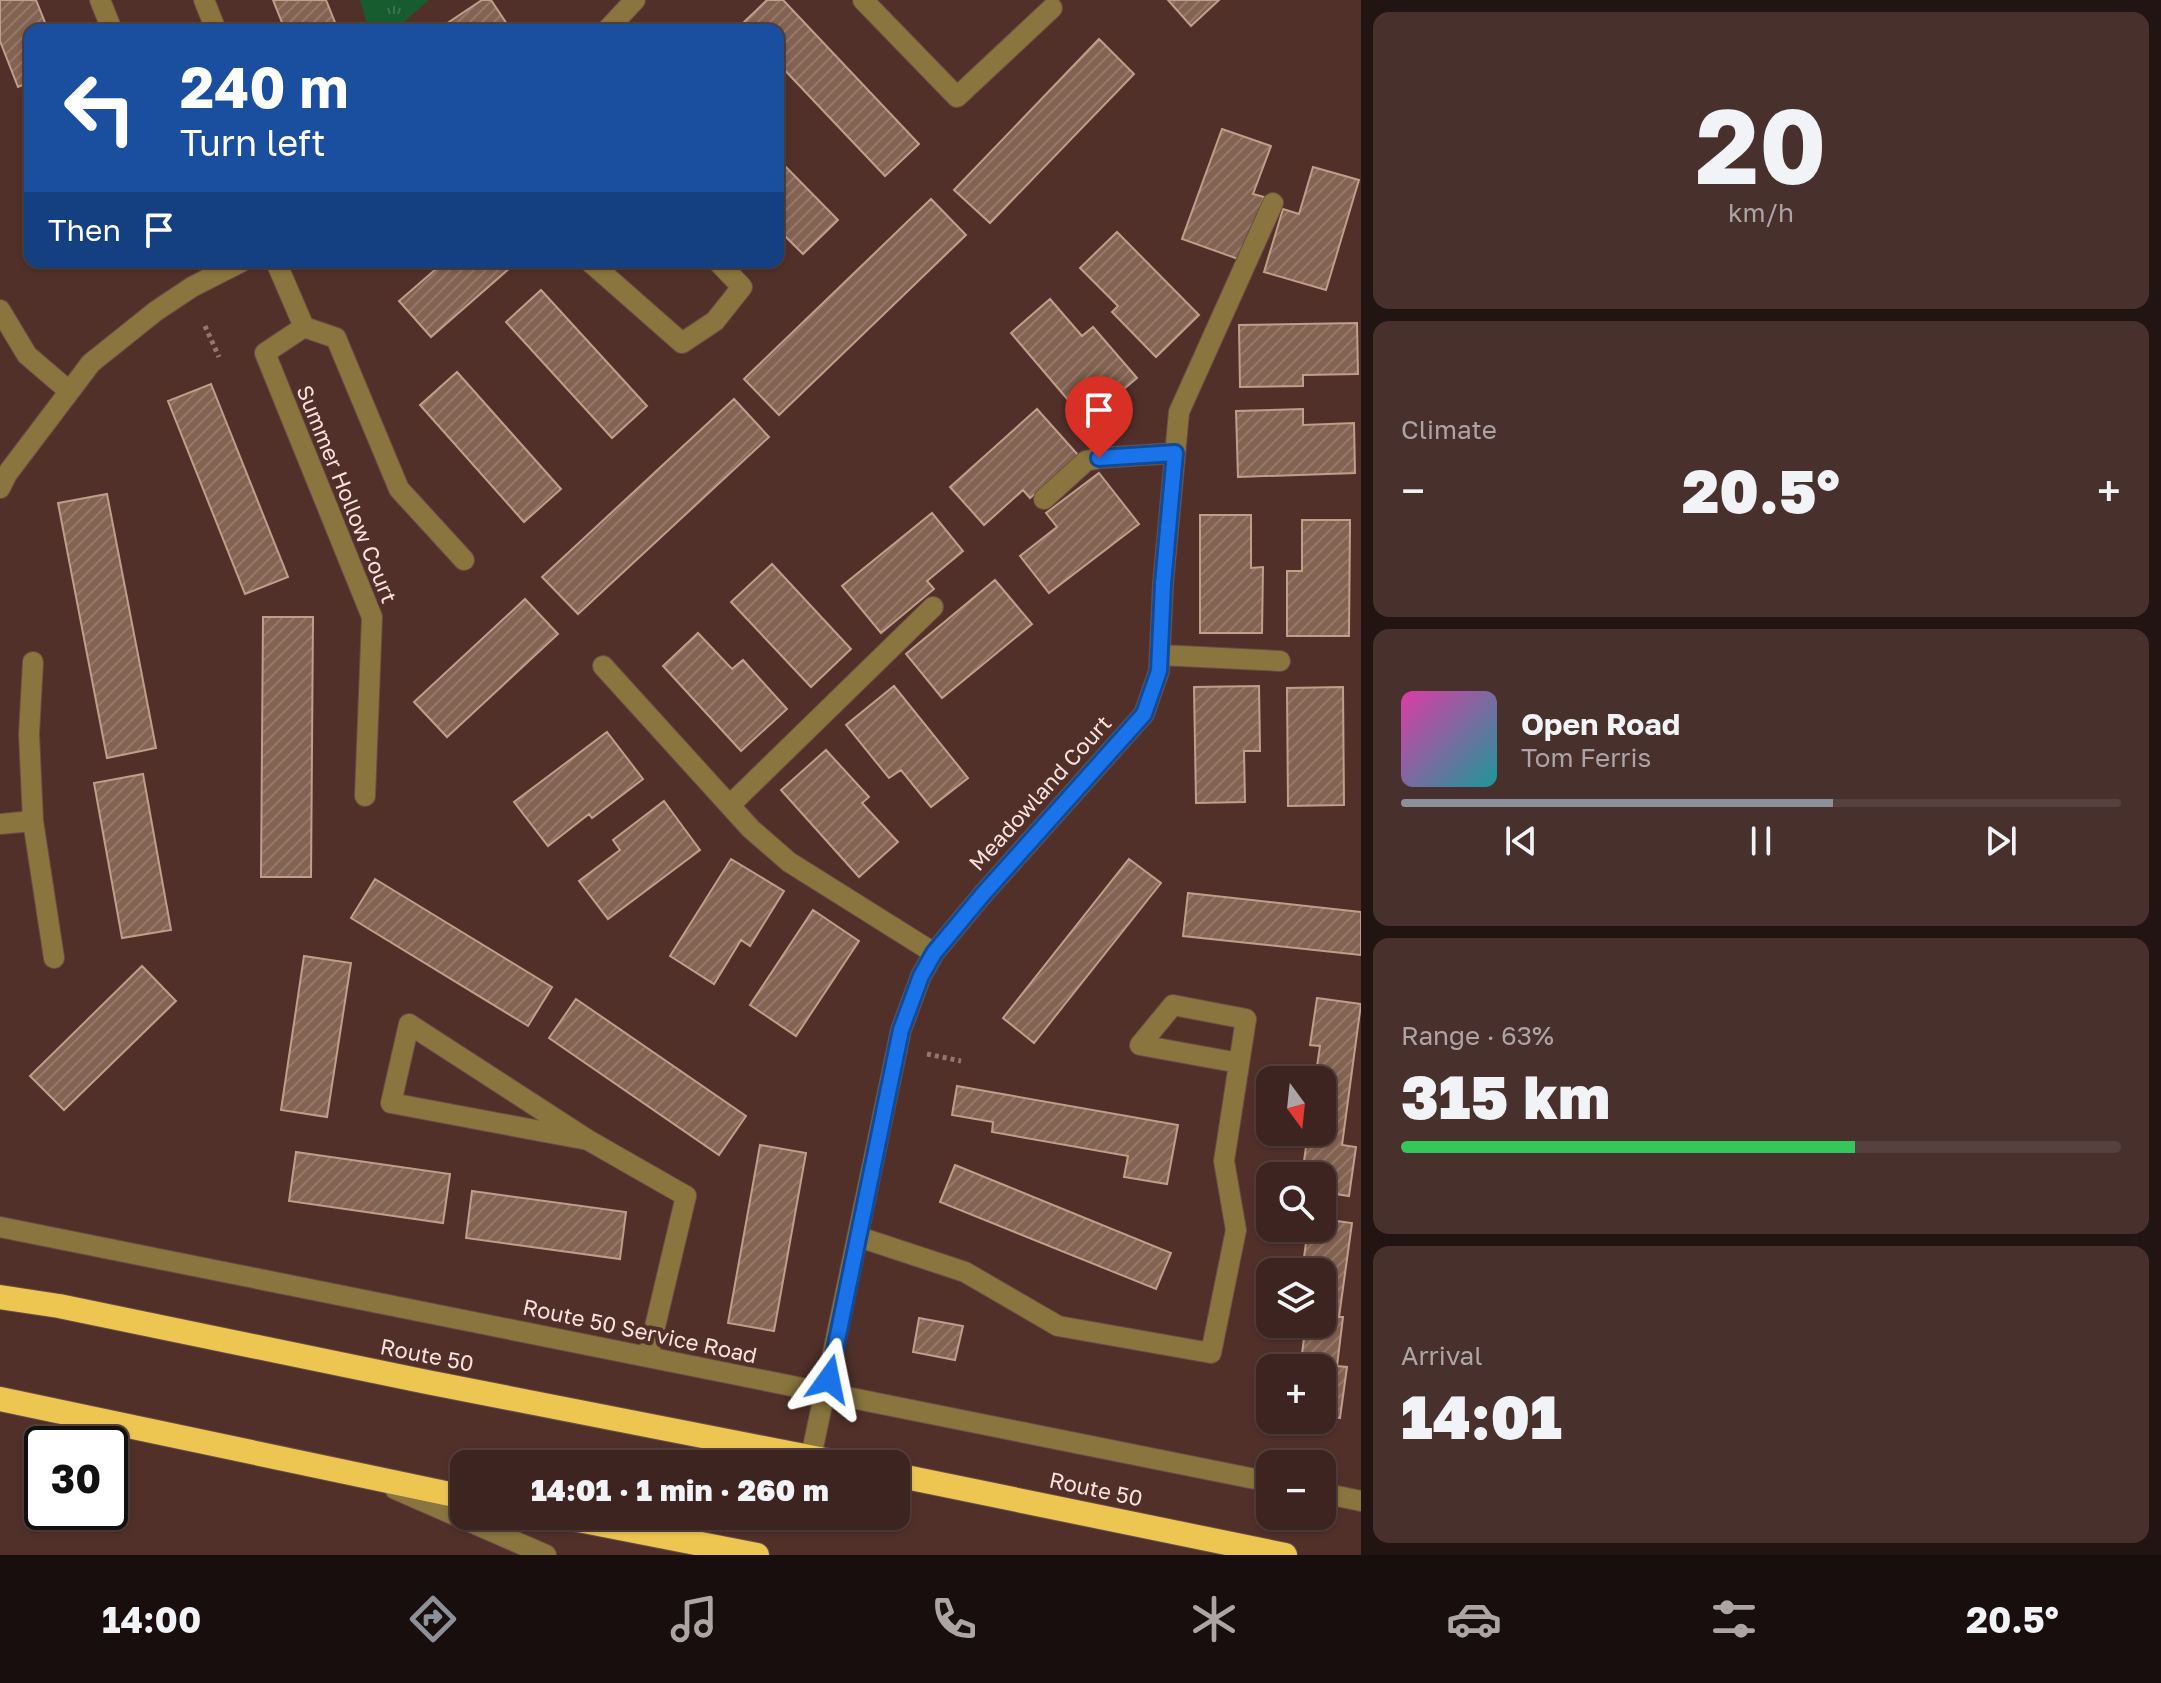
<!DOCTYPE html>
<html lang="en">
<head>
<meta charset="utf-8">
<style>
	:root { --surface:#3d2420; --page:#48302d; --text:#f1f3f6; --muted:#ada4a5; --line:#56413e; --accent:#8c9099 }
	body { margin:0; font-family:"Golos Text",sans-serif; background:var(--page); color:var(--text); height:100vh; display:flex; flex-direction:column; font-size:30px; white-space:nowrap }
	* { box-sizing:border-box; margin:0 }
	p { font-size:26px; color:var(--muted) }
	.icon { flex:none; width:44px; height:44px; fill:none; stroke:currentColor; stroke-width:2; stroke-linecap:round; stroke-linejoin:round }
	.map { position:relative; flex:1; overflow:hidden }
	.details { display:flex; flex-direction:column; gap:12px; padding:12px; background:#221412; width:800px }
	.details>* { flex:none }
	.banner { position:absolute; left:24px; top:24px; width:760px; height:244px; border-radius:16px; box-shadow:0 2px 6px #0004,0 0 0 2px var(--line); background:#1a4fa0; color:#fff; overflow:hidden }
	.needle { width:52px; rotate:165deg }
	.buttons { position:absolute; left:1256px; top:1066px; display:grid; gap:16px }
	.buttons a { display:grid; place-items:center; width:80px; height:80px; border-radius:16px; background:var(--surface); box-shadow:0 2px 6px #0004,0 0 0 2px var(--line); font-size:40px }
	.speed { position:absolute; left:24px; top:1426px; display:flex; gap:16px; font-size:40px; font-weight:700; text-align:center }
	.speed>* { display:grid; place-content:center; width:104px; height:104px; border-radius:50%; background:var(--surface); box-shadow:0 2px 6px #0004,0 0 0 2px var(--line); line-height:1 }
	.speed .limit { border:4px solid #111; border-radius:12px; background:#fff; color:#111 }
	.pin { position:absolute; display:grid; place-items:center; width:68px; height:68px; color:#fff; margin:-82px -34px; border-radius:50% 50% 50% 0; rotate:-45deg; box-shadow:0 0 8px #0007 }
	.pin .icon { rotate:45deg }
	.me { position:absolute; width:88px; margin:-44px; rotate:12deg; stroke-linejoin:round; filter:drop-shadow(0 0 6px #0008) }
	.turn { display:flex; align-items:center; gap:28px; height:168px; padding:0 24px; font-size:36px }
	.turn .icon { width:104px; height:104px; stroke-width:2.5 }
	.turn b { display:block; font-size:56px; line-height:68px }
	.then { display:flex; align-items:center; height:76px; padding:0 24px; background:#0003; gap:16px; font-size:30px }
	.big { font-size:60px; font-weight:800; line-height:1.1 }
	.details .widget { flex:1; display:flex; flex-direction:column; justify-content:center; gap:12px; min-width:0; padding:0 28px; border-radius:16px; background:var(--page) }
	.details .dial { align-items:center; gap:0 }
	.dial b { font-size:104px; line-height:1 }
	.song { display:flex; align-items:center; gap:24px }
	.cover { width:96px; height:96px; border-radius:12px; background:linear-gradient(135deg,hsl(320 70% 55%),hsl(180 70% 35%)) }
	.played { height:8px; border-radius:4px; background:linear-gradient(90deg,var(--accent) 60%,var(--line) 60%) }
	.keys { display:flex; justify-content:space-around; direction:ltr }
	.heat { display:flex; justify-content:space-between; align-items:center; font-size:44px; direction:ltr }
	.charge { height:12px; border-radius:6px; background:linear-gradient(90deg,#34c759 63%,var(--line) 0) }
	.trip { position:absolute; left:450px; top:1450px; width:460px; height:80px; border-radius:16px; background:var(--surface); box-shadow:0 2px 6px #0004,0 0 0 2px var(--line); font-weight:800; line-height:80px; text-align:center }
	.menu { display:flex; height:128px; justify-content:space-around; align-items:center; background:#180e0d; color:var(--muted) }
	.menu .icon { width:56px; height:56px }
	.menu .current { color:var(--accent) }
	.menu b { font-size:36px; color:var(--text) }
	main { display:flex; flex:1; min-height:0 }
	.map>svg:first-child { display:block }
</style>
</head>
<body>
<main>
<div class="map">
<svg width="1361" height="1555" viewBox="0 0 1361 1555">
	<defs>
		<pattern id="park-tufts" width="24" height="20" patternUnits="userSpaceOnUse" patternTransform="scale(2)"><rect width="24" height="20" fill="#175c2f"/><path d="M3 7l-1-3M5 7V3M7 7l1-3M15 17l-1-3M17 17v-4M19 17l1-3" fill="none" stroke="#3a734d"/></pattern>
		<pattern id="building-hatch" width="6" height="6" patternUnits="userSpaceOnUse" patternTransform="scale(2)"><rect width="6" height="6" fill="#826250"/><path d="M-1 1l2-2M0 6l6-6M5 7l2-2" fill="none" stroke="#947869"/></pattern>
	</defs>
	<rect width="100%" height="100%" fill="#51302a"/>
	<path fill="url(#park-tufts)" d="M360,0H429L394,30H369Z"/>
	<path fill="url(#building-hatch)" stroke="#c19e8a" stroke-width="2" d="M0,0H36L48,30H30V82L18,87L0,41Z
		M273,0H326L338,30H285Z
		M482,0H491L511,30H437Z
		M767,0H783L919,144L885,176L778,63V30H747L741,25Z
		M1168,0H1219L1191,26Z
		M1099,39L1134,74L990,223L954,190Z
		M1222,129L1271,146L1253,194L1264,197L1241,260L1182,239Z
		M778,159L838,220L803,254L778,229Z
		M1313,167L1359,180L1326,290L1264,272L1283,209L1299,214Z
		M931,199L966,235L779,415L744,379Z
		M1117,232L1199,315L1156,357L1112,312L1118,306L1080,268Z
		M444,262H506L511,267L431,337L399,301Z
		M541,290L647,406L612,438L506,322Z
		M1050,299L1082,336L1093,327L1137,378L1086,421L1011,333Z
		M1357,323L1358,374L1303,375V386L1240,387L1239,325Z
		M457,372L561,489L524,522L420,405Z
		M211,384L288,577L245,594L168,401Z
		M734,399L769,437L578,614L542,577Z
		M1037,409L1078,455L1030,498L1023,490L984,525L950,487Z
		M1303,409V425L1354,423L1355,473L1238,477L1236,411Z
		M1099,473L1139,524L1049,593L1020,556L1057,527L1046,513Z
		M107,494L156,748L107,758L58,503Z
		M932,513L963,551L927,581L934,589L881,633L842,586Z
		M1200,515H1251V568L1263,567L1262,633H1200Z
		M1302,520H1350L1349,636H1287V571H1302Z
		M772,564L851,649L811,687L731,602Z
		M995,580L1032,624L942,698L906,654Z
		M525,599L558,634L447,737L414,702Z
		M263,617H313L311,877H261Z
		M698,633L732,669L743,660L787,709L741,751L663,666Z
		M894,686L968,778L931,807L901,770L889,778L846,725Z
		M1259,686L1260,751H1244L1245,802L1196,803L1194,687Z
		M1343,687L1344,805L1288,806L1287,688Z
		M607,732L643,779L592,818L589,814L548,846L514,802Z
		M826,750L869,797L862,803L898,842L859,877L781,790Z
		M143,774L171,930L122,938L94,783Z
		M664,801L700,850L608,919L579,881L620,850L613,840Z
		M731,859L784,891L750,946L741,940L714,984L670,956Z
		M1129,859L1161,883L1034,1043L1003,1018Z
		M375,879L552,987L528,1026L351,918Z
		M1188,893L1361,912V955L1183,936Z
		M813,910L859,941L796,1036L750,1005Z
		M304,956L351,963L327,1117L281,1110Z
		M142,966L176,1001L64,1110L30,1076Z
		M1317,998L1361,1004L1342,1145L1356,1147L1349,1196L1322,1192V1176H1302L1308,1132H1322V1080H1315L1320,1046L1310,1045Z
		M576,999L746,1116L719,1155L549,1038Z
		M957,1086L1178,1125L1167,1184L1124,1177L1128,1156L992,1132L993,1122L952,1115Z
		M760,1145L806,1153L774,1331L728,1323Z
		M296,1152L450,1174L443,1223L289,1201Z
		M955,1165L1171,1253L1156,1289L940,1202Z
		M472,1191L626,1212L620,1259L466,1238Z
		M1322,1219L1352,1223L1339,1317H1343L1337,1366L1347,1367L1340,1418L1322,1415V1368H1300L1306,1324H1322V1272H1302L1308,1228H1322Z
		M919,1318L963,1326L955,1360L913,1352Z"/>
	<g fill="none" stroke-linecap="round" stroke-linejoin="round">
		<g stroke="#6c4c47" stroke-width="22">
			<path id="minor" d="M100,0L112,30
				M204,0L216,30
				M863,0L957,97L1052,8
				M607,30L635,0
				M276,262L304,327L336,338L399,489L464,560
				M590,262L682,343L715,321L742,287L718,262
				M0,310L27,355L69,391
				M304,327L265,353L372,617L365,796
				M0,488L7,474L91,363L156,311L192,287L241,262
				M1044,499L1086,461L1099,458L1175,453
				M1160,655L1280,661
				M33,662L29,734L33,821L54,958
				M603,666L751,829L789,862L934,953
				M730,805L933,607
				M0,824L33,821
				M588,1140L391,1103L409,1024L588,1140L686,1196L648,1356
				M0,1227L1270,1482
				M859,1237L965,1272L1058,1326L1211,1353L1236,1230L1224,1161L1246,1019L1173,1005L1140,1045L1239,1063
				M811,1457L901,1030L921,976L934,953L984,893L1144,714L1159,671L1163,584L1179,412L1273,203
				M395,1489L546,1555
				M1322,1493L1361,1501"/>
		</g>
		<g stroke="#6c4c47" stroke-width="26">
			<path id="highway" d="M0,1297L59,1306L427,1382L845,1464
				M0,1399L464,1497
				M896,1475L1285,1555
				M558,1516L757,1555"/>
		</g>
		<path stroke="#937671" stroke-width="5" stroke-dasharray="4 4" stroke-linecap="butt" d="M205,326L219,357
			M927,1054L961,1061"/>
		<use href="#minor" stroke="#89753d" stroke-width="20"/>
		<use href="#highway" stroke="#edc651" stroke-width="24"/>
	</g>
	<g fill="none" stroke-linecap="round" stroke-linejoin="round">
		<g stroke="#114b97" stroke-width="20">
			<path id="route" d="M829,1379L901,1030L921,976L934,953L984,893L1144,714L1159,671L1163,584L1175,453L1099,458"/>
		</g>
		<use href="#route" stroke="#1a73e8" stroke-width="14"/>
	</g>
	<g text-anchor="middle" stroke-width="8" stroke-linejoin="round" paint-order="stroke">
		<g font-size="22" fill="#f9e2de" stroke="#51302a">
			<text transform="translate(347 494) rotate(68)" y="8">Summer Hollow Court</text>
			<text transform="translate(1040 793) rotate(-48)" y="8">Meadowland Court</text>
			<text transform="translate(640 1331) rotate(12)" y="8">Route 50 Service Road</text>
			<text transform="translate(427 1355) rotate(11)" y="8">Route 50</text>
			<text transform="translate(1096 1489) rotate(12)" y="8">Route 50</text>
		</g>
	</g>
</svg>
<div class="buttons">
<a><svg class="needle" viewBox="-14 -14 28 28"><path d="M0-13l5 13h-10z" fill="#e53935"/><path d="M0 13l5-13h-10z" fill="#ada4a5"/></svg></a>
<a><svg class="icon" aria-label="search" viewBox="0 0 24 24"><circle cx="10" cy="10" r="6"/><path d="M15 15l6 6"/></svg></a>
<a><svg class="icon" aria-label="layers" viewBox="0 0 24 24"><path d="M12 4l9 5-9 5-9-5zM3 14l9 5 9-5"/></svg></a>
<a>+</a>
<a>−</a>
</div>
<div class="speed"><div class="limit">30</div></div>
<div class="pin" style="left:1099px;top:458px;background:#d93025"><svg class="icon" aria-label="arrive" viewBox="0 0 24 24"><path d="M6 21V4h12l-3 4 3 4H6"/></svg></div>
<svg class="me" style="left:829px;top:1379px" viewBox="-20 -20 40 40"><path d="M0-17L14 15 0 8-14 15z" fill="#1a73e8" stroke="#fff" stroke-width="4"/></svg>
<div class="trip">14:01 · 1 min · 260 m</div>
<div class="banner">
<div class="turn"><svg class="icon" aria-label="left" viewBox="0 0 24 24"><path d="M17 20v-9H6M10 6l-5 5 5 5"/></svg><div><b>240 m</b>Turn left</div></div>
<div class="then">Then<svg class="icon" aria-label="arrive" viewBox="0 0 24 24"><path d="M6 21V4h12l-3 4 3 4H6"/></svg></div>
</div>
</div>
<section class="details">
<div class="widget dial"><b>20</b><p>km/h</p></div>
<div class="widget"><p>Climate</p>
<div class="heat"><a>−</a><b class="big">20.5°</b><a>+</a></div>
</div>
<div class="widget">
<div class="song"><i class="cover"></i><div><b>Open Road</b><p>Tom Ferris</p></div></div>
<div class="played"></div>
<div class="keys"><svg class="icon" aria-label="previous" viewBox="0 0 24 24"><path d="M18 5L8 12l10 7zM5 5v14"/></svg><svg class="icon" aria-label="pause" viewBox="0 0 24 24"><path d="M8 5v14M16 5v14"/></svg><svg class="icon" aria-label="next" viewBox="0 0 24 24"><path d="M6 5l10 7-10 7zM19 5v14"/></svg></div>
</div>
<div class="widget"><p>Range · 63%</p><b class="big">315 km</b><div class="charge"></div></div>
<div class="widget"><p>Arrival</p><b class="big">14:01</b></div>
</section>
</main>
<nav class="menu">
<b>14:00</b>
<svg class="icon current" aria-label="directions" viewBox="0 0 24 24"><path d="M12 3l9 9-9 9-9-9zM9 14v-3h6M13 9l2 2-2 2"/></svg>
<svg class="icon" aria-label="music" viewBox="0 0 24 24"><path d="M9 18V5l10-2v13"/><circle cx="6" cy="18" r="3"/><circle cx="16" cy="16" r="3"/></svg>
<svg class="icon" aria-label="phone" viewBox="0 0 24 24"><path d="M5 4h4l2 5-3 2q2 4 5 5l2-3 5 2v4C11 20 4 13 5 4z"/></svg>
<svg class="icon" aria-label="climate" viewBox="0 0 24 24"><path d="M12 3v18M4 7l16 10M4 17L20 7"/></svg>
<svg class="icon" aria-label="car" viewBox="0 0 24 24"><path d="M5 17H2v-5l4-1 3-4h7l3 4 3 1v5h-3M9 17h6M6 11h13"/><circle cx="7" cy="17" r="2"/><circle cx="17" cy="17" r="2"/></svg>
<svg class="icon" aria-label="filters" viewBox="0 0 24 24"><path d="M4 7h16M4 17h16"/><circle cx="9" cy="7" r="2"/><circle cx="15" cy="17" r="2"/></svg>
<b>20.5°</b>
</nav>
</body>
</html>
